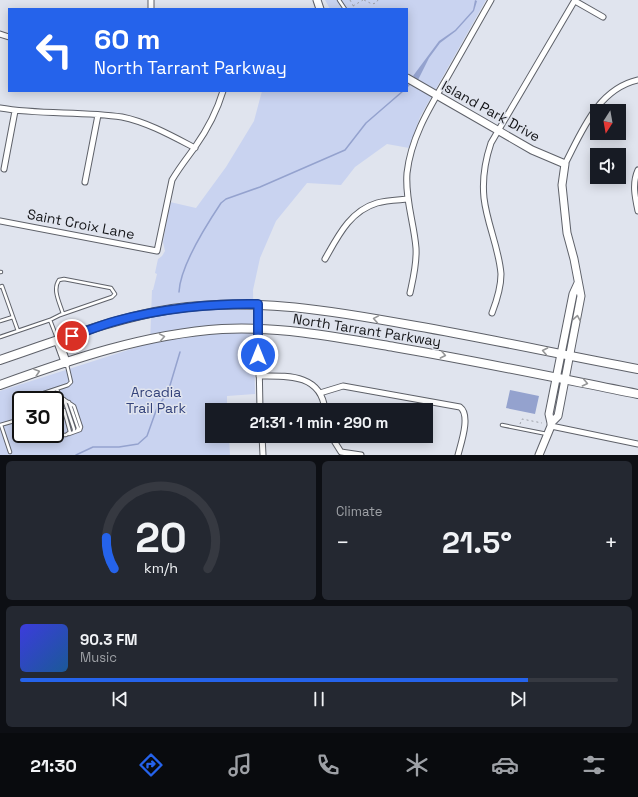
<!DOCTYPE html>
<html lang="en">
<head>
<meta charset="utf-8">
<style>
	:root { --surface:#171b24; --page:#242831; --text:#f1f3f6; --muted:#9ea1a6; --line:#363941; --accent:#2563eb }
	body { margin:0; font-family:"Space Grotesk",sans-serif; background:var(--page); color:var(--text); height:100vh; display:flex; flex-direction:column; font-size:15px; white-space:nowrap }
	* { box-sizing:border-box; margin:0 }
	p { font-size:13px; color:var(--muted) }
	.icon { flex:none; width:22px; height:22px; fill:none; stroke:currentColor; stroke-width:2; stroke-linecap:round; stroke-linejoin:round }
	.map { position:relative; height:455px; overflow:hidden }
	.panel { display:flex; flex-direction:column; gap:6px; padding:6px; background:#0d0f14; flex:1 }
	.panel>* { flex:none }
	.banner { position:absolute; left:8px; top:8px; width:400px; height:84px; border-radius:0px; box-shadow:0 2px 10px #0003; background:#2563eb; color:#fff; overflow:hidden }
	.needle { width:26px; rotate:191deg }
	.fabs { position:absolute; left:590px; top:104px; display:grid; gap:8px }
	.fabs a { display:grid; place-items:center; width:36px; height:36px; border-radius:0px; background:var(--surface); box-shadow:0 2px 10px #0003; font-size:20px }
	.speed { position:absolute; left:12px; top:391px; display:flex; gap:8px; font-size:20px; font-weight:700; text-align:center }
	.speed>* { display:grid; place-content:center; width:52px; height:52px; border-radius:50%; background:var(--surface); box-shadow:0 2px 10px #0003; line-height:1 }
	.speed .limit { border:2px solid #111; border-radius:6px; background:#fff; color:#111 }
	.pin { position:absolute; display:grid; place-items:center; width:34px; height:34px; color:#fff; margin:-17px; border:2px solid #fff; border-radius:50%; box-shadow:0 1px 4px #0007 }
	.me { position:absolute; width:44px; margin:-22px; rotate:0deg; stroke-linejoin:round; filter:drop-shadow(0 0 3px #0008) }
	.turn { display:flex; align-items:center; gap:14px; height:84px; padding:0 20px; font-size:18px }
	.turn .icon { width:52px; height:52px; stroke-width:2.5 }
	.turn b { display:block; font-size:28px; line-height:34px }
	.big { font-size:30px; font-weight:700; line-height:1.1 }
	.panel .tile { flex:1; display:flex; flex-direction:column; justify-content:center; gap:6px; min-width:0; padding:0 14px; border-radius:6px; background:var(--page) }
	.panel .dial { align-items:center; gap:0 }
	.dial svg { height:104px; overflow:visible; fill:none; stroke:var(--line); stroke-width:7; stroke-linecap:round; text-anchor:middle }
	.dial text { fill:var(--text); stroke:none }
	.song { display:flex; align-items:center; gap:12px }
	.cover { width:48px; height:48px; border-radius:6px; background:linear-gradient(135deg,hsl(240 70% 55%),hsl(210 70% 35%)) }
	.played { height:4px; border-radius:2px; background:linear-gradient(90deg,var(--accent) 85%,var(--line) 85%) }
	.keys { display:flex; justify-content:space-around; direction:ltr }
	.heat { display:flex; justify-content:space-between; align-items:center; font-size:22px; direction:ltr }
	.panel .tiles { flex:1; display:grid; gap:6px; grid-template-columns:1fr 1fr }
	.tile:last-child { grid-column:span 2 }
	.trip { position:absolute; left:205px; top:403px; width:228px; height:40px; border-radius:0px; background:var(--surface); box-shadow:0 2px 10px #0003; font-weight:700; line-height:40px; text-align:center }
	.dock { display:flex; height:64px; justify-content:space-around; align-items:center; background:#090b0e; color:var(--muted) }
	.dock .icon { width:28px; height:28px }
	.dock .current { color:var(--accent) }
	.dock b { font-size:18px; color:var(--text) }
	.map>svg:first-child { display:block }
</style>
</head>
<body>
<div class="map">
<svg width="638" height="455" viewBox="0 0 638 455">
	<rect width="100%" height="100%" fill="#e0e4ee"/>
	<path fill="#c9d3f0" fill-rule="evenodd" d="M325,0H486L420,117L409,148L387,144L355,167L341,185L307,183L276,221L260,258L253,290L255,394L227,396V410H212V436H229L230,455H0V391L150,343L152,290H153L157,274L155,273L158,259L162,256L165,251L163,242L170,202L196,208L226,167L254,121L262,91H407V9H330ZM21,400H55V434H21Z"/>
	<path fill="#94a2ce" d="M475,0L477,1L474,11L456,31L440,43L429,58L418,80L413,76L439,41L455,30L473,10Z
		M510,390L539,396L535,414L506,408Z"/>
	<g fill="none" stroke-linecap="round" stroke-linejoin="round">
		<path stroke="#94a2ce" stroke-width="1.5" d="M407,87L411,83
			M179,292C180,267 207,224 221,203L226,199L260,187L345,150L366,123L403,91
			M76,455L93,447H119L138,444L147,436L157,408L168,392L180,352"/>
		<g stroke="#5e6169" stroke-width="4.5">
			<path id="lane" d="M339,0L345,9
				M0,272H1
				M0,287L2,286L18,331
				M50,320L60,315L112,297L115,294L111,288L64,279L59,280C52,290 60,303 63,314
				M0,321L13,317
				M0,337L50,320L57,338
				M57,389L62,404
				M44,393L47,400
				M59,396L74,406L81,427L80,430L69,434
				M64,399L74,429V432
				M33,400L35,396L68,385L71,382L67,365
				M69,402L78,428L77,431
				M55,423L60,435H66L70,432L64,410
				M0,425L21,419
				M1,425L10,452
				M502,425L547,434"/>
		</g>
		<g stroke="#5e6169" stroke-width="7">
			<path id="street" d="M151,0V9
				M575,1L603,17
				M0,34L9,37
				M0,108C40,115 81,111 122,117C147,122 172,136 195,148
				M565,164C582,131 598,89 638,80
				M4,169L15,111
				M638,170C632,183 635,197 638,211
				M85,182L98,115
				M0,221L157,251L172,180C179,168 187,158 195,147C207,130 217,111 223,91
				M325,259C338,236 350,211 377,203C387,200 398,200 408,199
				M410,293C413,279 417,264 416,248C414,223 405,199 407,173C411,137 430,107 448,76C462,51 477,25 491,0
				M258,304L260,410
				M492,313C497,300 501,288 501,274C499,248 487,224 484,198C482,179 485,161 491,143L575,0
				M259,376C286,376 321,373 325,410
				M320,393L343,386L460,407C471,415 461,443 458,455
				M551,426L638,444
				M262,436L263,455
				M331,436L341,452L361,455"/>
		</g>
		<g stroke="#5e6169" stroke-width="9">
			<path id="secondary" d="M317,0L320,9
				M407,78L532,150L565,164L562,185L567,233L574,259L581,296L558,416L551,423
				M539,455L551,426V423L549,414L573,294L578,283"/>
		</g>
		<g stroke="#5e6169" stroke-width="10">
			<path id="primary" d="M58,341L66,363
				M0,360C57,341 113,318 172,309C256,297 334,311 416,326C490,339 564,355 638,369
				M0,385C72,359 145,334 222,329C280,326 337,337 394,347C476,361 557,378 638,394"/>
		</g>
		<path stroke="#9ea1a9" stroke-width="1" stroke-dasharray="2 3" stroke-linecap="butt" d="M350,0L355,9
			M364,0L372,4L376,3L378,0
			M353,6L363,0
			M520,424L522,419L542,423"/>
		<use href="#lane" stroke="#fff" stroke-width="2.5"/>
		<use href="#street" stroke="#fff" stroke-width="5"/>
		<use href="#secondary" stroke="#fff" stroke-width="7"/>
		<use href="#primary" stroke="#fff" stroke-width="8"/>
	</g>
	<defs><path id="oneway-chevron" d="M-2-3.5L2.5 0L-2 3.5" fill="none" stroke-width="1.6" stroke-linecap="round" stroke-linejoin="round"/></defs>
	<g stroke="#959697">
		<use href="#oneway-chevron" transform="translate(577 318) rotate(-80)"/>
		<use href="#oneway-chevron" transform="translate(376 319) rotate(-170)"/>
		<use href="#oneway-chevron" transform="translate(162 337) rotate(-10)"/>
		<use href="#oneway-chevron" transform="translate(545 351) rotate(-169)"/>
		<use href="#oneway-chevron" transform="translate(443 355) rotate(11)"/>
		<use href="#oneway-chevron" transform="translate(37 372) rotate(-18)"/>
		<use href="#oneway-chevron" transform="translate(585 383) rotate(12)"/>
	</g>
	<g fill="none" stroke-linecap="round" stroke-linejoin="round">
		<g stroke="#184099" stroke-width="10">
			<path id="route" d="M72,336C87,331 101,325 116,321C158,309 214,303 258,304V355"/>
		</g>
		<use href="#route" stroke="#2563eb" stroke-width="7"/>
	</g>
	<g text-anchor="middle" stroke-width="3" stroke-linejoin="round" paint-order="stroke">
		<g font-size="14" fill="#141518" stroke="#e0e4ee">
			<text transform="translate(491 111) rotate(29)" y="5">Island Park Drive</text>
			<text transform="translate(81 224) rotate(11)" y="5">Saint Croix Lane</text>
			<text transform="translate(367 330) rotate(9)" y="5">North Tarrant Parkway</text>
		</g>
		<g font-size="14" fill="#34437b" stroke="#e0e4ee">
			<text x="156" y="397">Arcadia<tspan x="156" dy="16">Trail Park</tspan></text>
		</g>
	</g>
</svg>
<div class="fabs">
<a><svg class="needle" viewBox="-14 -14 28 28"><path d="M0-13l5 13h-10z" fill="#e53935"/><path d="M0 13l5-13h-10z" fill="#9ea1a6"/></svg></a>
<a><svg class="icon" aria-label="sound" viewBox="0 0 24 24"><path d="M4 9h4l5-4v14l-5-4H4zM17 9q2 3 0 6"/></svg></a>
</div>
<div class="speed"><div class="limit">30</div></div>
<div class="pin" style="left:72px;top:336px;background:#d93025"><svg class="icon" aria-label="arrive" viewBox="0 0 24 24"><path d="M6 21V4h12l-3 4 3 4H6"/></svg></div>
<svg class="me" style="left:258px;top:355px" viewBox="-20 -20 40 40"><circle r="17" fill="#2563eb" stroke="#fff" stroke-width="3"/><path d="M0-11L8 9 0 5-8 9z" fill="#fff"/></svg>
<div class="trip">21:31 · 1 min · 290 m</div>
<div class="banner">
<div class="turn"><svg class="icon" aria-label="left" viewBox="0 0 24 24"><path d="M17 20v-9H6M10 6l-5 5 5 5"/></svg><div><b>60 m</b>North Tarrant Parkway</div></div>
</div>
</div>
<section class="panel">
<div class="tiles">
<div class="tile dial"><svg viewBox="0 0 100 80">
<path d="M14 69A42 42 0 1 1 86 69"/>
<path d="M14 69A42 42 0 0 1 8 45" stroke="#2563eb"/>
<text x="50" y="56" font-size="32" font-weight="700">20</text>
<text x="50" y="72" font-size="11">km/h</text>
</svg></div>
<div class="tile"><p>Climate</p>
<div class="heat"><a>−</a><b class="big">21.5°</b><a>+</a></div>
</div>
<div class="tile">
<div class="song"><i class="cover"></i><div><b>90.3 FM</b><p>Music</p></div></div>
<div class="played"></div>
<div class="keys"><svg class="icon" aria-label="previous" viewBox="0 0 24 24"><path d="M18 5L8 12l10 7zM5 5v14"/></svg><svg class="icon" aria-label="pause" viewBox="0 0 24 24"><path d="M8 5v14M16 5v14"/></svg><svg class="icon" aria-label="next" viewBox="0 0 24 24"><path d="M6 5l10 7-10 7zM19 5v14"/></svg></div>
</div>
</div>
</section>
<nav class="dock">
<b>21:30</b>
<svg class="icon current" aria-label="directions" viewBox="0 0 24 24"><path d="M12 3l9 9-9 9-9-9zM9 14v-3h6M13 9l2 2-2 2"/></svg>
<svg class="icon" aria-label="music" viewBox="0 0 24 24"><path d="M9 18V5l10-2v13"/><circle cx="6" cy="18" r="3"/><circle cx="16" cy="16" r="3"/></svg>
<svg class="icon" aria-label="phone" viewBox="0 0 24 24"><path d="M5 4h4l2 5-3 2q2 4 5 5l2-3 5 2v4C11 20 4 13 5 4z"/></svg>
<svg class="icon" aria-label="climate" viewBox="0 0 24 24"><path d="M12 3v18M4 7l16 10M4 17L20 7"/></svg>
<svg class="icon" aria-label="car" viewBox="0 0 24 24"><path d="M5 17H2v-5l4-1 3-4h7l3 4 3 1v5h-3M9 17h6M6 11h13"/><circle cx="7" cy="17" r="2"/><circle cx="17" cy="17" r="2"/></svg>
<svg class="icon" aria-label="filters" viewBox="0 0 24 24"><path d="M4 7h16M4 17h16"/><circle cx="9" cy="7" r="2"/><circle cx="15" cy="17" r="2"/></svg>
</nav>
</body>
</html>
